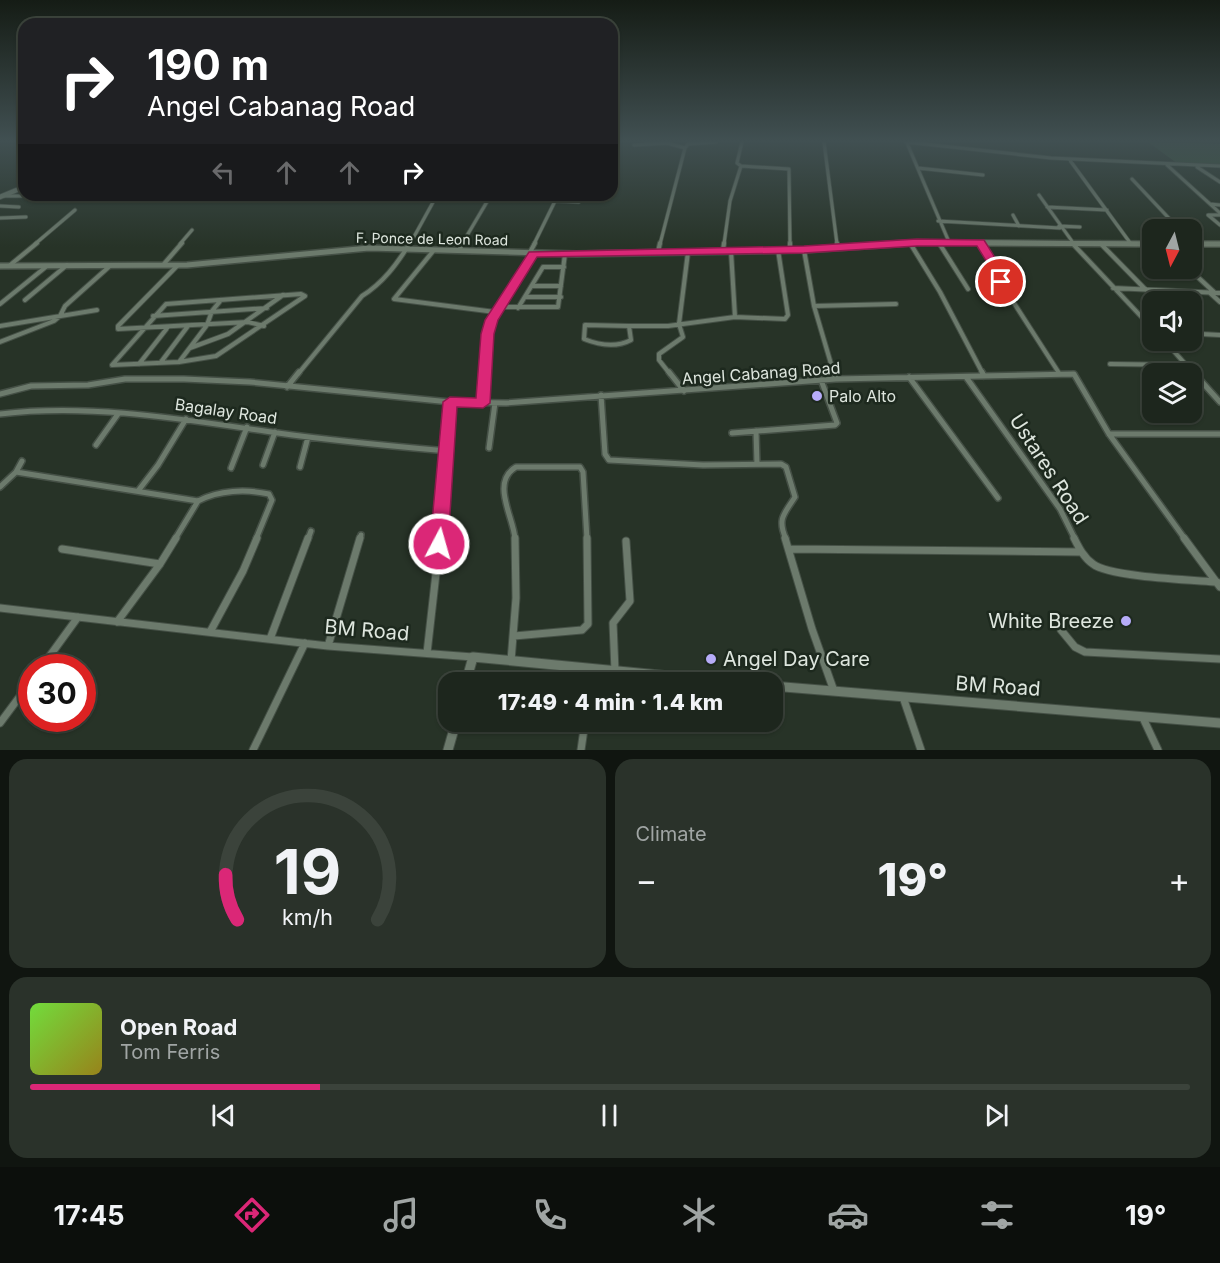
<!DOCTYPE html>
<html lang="en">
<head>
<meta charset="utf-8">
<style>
	:root { --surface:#1d261d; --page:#2a322a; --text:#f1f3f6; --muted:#a0a5a4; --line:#3b433b; --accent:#db2777 }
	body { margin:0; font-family:Inter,sans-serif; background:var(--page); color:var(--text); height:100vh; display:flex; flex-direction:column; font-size:22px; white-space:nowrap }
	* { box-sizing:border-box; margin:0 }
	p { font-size:20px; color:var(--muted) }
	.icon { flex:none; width:33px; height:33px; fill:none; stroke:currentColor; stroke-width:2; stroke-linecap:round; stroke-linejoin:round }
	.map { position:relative; height:750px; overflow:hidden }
	.details { display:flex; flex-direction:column; gap:9px; padding:9px; background:#101510; flex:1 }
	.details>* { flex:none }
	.banner { position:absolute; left:18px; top:18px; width:600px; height:183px; border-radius:18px; box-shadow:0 2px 4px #0004,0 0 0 2px var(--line); background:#202124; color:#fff; overflow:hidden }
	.needle { width:39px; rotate:187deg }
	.tools { position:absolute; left:1142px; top:219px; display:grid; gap:12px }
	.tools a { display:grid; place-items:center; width:60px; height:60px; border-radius:12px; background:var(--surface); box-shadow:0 2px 4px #0004,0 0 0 2px var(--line); font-size:30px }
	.speed { position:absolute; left:18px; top:654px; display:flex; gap:12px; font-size:30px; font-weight:700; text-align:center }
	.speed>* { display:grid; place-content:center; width:78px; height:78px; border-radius:50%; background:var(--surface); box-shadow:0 2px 4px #0004,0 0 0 2px var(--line); line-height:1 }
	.speed .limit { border:9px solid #d22; background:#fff; color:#111 }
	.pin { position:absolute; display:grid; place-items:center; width:51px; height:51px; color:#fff; margin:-26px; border:3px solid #fff; border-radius:50%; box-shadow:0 2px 6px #0007 }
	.me { position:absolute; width:66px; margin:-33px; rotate:6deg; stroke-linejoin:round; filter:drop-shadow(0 0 4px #0008) }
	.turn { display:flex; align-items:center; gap:21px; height:126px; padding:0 30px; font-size:27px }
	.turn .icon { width:78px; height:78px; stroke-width:2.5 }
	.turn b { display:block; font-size:42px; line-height:51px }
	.lanes { display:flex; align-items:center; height:57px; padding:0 30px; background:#0003; justify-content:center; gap:30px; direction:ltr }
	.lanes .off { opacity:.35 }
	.big { font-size:45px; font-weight:800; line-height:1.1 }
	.details .widget { flex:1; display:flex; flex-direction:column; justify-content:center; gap:9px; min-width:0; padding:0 21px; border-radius:18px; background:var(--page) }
	.details .dial { align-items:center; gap:0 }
	.dial svg { height:156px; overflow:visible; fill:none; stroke:var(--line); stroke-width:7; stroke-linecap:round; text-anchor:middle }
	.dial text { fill:var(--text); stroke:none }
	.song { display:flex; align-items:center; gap:18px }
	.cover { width:72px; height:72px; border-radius:9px; background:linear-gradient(135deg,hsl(100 70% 55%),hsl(50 70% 35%)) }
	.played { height:6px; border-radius:3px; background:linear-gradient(90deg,var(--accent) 25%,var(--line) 25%) }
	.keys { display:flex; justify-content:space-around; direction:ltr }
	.heat { display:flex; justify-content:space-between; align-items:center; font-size:33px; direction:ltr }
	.details .tiles { flex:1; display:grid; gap:9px; grid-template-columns:1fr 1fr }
	.widget:last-child { grid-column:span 2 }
	.trip { position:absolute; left:438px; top:672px; width:345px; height:60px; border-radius:18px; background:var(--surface); box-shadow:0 2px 4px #0004,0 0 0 2px var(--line); font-weight:800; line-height:60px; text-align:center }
	.tabs { display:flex; height:96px; justify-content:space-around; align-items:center; background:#0c0f0c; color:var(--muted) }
	.tabs .icon { width:42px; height:42px }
	.tabs .active { color:var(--accent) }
	.tabs b { font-size:27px; color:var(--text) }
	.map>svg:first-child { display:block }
</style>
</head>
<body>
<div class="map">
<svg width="1220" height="750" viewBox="0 0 1220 750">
	<rect width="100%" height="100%" fill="#273327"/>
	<path fill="#375439" d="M1148,142L1220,144V164H1178Z"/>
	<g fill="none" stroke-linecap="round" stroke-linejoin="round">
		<g stroke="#455046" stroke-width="4.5">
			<path id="minor-far3" d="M742,142L737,163L741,166L789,169L790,244
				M824,142L837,244
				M906,142L1051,158L1220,166
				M907,143L949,242
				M634,145L667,143L685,148L660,244
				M685,148L688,144L716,142
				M1069,159L1131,244
				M1167,165L1220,213
				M1197,167L1220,182
				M918,168L983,175
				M1132,179L1180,230
				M1039,195L1074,244
				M4,196H47
				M554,201L579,202
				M1210,204L1220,205
				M0,206L19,207
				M1047,207L1107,210
				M1013,215L1019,226
				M1220,215H1208L1220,225
				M0,218L26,217
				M938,221L1060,228L1059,226L1080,227
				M939,242L940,244
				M35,244L75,210
				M180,244L192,230
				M410,244L437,195
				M462,244L491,195
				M534,244L558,195
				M724,244L730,201L741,166"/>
		</g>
		<g stroke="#455046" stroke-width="6">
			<path id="minor-far2" d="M790,243V250
				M837,243L838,248
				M910,243L940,292L983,374
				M939,243L968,289
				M980,243L994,264L1014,303L1059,373
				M1072,243L1152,328
				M1100,243L1146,290
				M434,250L394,299L495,312
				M459,250L463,243
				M804,250L814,306L834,374
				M723,251L724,243
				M731,251L735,317
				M658,252L660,243
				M529,254L535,243
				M163,265L182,243
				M178,265L118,326V329L248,322L264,326
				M9,266L37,243
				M1188,268L1215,293
				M532,286H561
				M1113,288L1220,293
				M1210,293L1220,302
				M301,294L305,296L216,356L179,362L112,365L166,304Z
				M525,297H561
				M25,300L67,265
				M0,304L47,266
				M814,306L896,304
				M498,307H558L565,254
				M518,308L543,267H564
				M153,316L267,308
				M585,325L629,326L631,340C616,348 599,345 584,339Z
				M0,326L97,310
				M629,326H668L735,317L785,319L788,315L778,250
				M1201,334L1220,335
				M1164,340L1194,374
				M0,342L54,321L60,316L65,306L111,265
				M190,348L228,334L283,295
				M161,362L188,326
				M179,362L207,325L212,311L221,300
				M139,364L168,327
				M1110,364L1187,365
				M298,374L362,296C383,283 397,264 410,243
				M485,374L491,320L533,254
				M670,374L659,360V354L683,337L679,324L688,252"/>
		</g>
		<g stroke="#455046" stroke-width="8">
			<path id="minor-far1" d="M669,372L684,391
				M834,372L836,379
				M982,372L984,376
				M1193,372L1220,402
				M909,377L998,498
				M966,377L1060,509L1075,539
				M287,387L299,372
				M0,394L31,386L88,385L125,379H184L250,382L450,402L506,403L836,379L1074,374L1109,434L1185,539
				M601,395L605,454L609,460L703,465L781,464L786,467L795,497C784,514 777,519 786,539
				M483,403L485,372
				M0,414C92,403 187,420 278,433C334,441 391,446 447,451
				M756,431L757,464
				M732,433L835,425L837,423L821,380
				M1109,434H1220
				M96,445L118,414
				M489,448L495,403
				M263,465L275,432
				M300,467L308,437
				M231,468L247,427
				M16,472L22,461
				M0,487L16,472L198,501C219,490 246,489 269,494L272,500L256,539
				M138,491L158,465L186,419
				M175,539L198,501
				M308,539L311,531
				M360,539L361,535
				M440,539L450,402
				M515,539C514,518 490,482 516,467H580L583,472L587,539"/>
		</g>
		<g stroke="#455046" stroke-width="9">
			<path id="minor" d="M785,538L812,629L834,691
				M1074,538C1079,548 1084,558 1093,564C1109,577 1193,580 1217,582
				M1184,538L1220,587
				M62,549L160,564
				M790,549L1081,552
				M0,608L328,646L473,657
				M117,622L160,564L176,538
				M1061,630L1075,647L1085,652L1220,659
				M210,632L243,571L257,538
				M514,636L582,630L588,624L587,538
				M270,639L308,538
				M328,646L360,538
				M427,653L440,538
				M511,661L516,598L515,538
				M41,668L78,617
				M615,671L613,623L630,601L626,541
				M590,682L591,670
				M903,697L921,750
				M1143,718L1158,750
				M0,723L32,680
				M253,750L305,643
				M581,750L585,722"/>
		</g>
		<g stroke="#455046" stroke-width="6">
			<path id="tertiary-far2" d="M0,197L24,187
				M888,244L917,242L1152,244
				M1191,244H1220"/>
		</g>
		<g stroke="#455046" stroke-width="8">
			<path id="tertiary-far1" d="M982,243L1152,244
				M1191,244H1220
				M0,266L187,265L369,248L576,254L804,250L909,243"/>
		</g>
		<g stroke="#455046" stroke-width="11">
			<path id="tertiary" d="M466,682L473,657L731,682
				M772,686L1220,723
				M448,750L456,722"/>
		</g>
		<use href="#minor-far3" stroke="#6c7a6c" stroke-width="3"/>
		<use href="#minor-far2" stroke="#6c7a6c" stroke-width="4"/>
		<use href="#minor-far1" stroke="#6c7a6c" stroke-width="5"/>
		<use href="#minor" stroke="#6c7a6c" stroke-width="7"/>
		<use href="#tertiary-far2" stroke="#6c7a6c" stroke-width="4.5"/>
		<use href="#tertiary-far1" stroke="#6c7a6c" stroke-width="5"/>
		<use href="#tertiary" stroke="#6c7a6c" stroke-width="9"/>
	</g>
	<linearGradient id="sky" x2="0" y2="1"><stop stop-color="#151c15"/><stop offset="0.57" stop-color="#415052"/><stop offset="1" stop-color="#415052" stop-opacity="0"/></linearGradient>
	<rect width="1220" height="247" fill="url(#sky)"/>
	<path fill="#db2777" stroke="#8e194d" stroke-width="1.5" d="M917,239L984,240L999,264L1007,282L1005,285H997L988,264L977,246H917L804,253L537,257L498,320L494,334L490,403L483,408L457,407L448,544L445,550L439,552L433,550L430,544L443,402L450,397L476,398L481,334L485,320L529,252L804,246Z"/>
	<g fill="#b6acf8" stroke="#1d291e" stroke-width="2">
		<circle cx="817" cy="396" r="6"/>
		<circle cx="1126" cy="621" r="6"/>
		<circle cx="711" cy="659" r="6"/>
	</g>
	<g text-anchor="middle" stroke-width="5" stroke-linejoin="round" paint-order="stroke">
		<g font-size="14" fill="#dee6de" stroke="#1d291e">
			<text transform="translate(432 239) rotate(1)" y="5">F. Ponce de Leon Road</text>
		</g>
		<g font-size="16" fill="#dee6de" stroke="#1d291e">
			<text transform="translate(761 373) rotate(-4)" y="6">Angel Cabanag Road</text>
			<text transform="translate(226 411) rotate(8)" y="6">Bagalay Road</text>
		</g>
		<g font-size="16" fill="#dee6de" stroke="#1d291e" text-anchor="start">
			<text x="829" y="402">Palo Alto</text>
		</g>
		<g font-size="20" fill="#dee6de" stroke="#1d291e">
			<text transform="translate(1049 469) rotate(57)" y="7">Ustares Road</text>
			<text transform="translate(367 630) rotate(5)" y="7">BM Road</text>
			<text transform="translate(998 686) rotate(4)" y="7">BM Road</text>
		</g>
		<g font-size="20" fill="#dee6de" stroke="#1d291e" text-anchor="end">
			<text x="1114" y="628">White Breeze</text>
			<text x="723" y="666" text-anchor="start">Angel Day Care</text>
		</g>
	</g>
</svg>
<div class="tools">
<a><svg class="needle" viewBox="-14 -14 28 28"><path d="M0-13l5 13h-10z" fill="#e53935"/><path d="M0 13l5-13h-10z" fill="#a0a5a4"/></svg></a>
<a><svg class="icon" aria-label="sound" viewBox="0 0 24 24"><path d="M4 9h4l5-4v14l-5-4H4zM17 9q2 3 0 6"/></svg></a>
<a><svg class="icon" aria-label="layers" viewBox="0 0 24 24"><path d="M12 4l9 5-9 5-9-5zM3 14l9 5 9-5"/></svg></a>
</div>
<div class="speed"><div class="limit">30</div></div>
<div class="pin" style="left:1001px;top:282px;background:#d93025"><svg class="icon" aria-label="arrive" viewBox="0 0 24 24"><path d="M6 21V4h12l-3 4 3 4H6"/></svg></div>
<svg class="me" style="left:439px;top:544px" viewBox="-20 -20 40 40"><circle r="17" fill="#db2777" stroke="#fff" stroke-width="3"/><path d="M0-11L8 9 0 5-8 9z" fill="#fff"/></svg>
<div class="trip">17:49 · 4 min · 1.4 km</div>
<div class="banner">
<div class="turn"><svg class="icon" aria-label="right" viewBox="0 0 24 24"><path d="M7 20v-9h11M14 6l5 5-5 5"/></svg><div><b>190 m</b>Angel Cabanag Road</div></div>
<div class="lanes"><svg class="icon off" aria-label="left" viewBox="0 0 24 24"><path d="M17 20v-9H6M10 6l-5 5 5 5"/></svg><svg class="icon off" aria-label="ahead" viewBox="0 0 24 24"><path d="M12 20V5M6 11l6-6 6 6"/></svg><svg class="icon off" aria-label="ahead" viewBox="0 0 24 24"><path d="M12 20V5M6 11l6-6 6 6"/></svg><svg class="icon" aria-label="right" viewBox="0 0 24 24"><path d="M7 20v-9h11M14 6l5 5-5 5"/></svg></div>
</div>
</div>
<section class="details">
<div class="tiles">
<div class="widget dial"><svg viewBox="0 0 100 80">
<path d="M14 69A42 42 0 1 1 86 69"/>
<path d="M14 69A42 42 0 0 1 8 46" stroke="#db2777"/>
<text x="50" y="56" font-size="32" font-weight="700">19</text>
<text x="50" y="72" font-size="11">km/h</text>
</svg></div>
<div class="widget"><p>Climate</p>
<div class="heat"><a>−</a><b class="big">19°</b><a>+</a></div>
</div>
<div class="widget">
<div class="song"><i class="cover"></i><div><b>Open Road</b><p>Tom Ferris</p></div></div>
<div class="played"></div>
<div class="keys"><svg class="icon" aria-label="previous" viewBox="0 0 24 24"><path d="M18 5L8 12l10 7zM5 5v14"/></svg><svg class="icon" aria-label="pause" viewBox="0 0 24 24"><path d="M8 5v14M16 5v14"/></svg><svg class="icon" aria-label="next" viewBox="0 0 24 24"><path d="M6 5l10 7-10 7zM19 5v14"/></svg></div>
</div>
</div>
</section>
<nav class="tabs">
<b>17:45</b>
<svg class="icon active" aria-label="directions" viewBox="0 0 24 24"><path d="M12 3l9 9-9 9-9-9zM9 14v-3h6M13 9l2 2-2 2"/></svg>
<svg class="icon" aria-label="music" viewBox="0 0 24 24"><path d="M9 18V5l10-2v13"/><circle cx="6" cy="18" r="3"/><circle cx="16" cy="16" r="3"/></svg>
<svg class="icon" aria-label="phone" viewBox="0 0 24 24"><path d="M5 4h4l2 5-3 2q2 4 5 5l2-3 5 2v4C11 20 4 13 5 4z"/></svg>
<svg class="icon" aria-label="climate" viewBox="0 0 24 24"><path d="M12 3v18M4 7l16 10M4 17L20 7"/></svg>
<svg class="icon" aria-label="car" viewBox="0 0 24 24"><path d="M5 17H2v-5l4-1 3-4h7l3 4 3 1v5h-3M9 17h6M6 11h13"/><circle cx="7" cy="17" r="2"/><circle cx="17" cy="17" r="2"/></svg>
<svg class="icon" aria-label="filters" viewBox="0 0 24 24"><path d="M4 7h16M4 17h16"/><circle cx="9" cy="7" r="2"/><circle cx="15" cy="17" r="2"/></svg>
<b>19°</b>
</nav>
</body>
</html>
